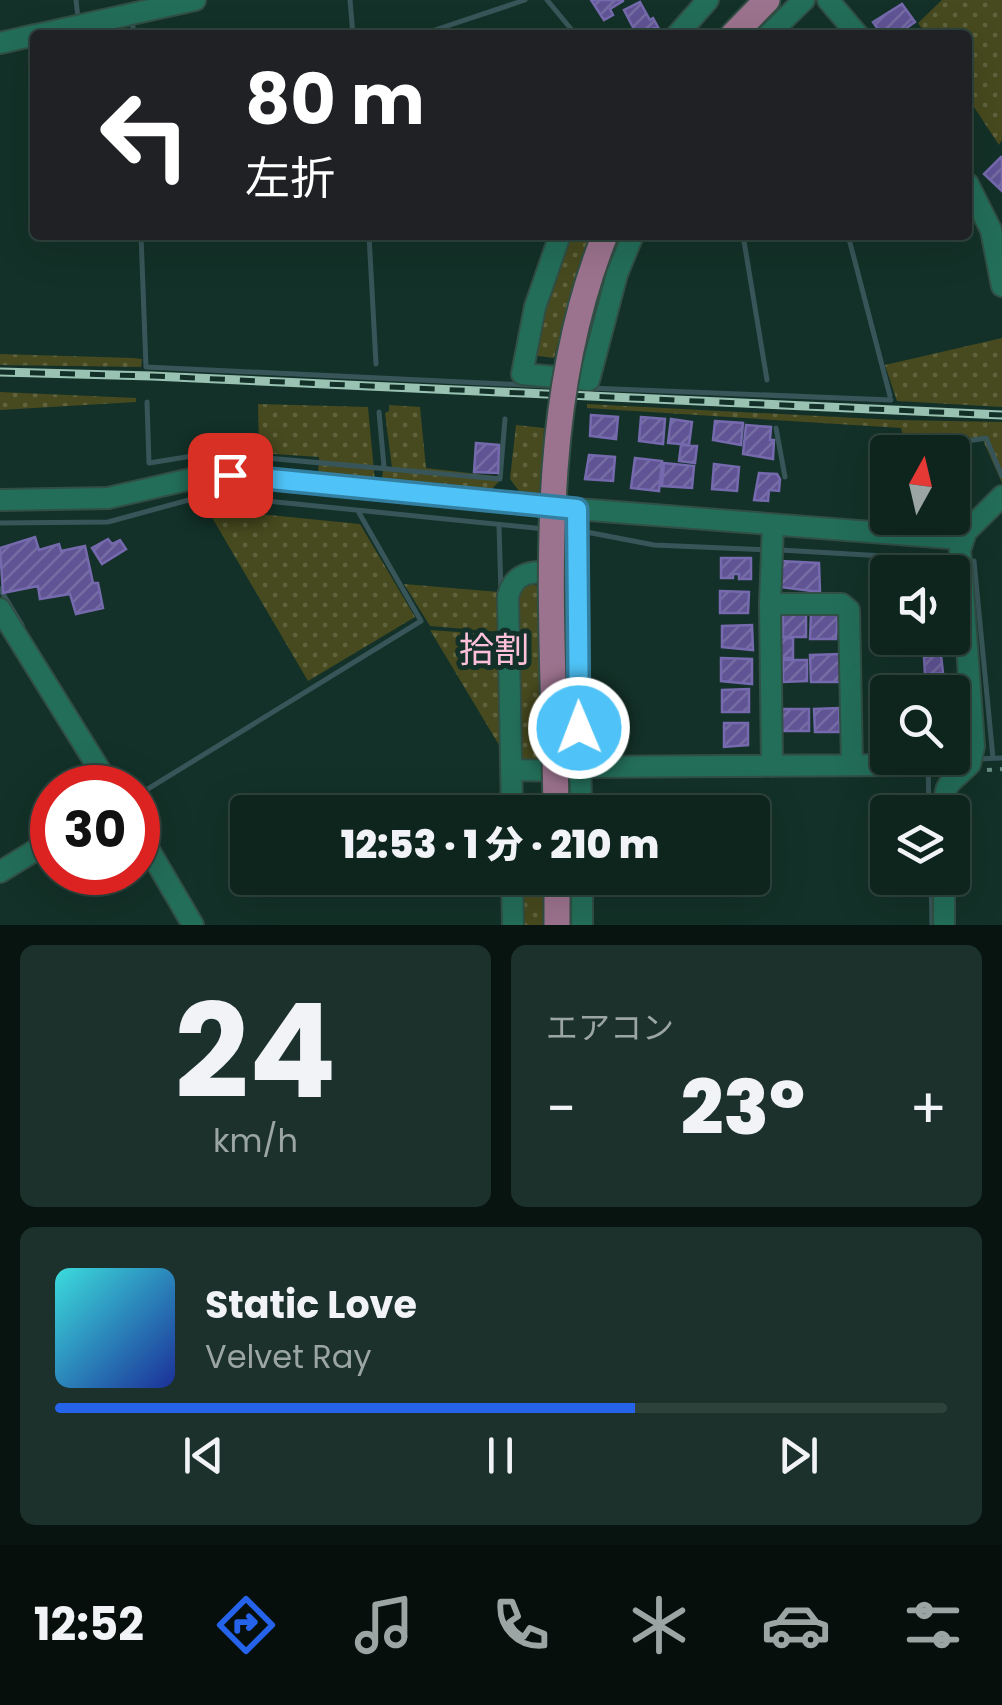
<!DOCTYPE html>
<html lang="ja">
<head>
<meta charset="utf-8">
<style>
	:root { --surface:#0e251e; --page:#1c312b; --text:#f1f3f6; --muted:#9ba5a4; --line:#2e423c; --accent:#2563eb }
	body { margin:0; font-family:Poppins,"Noto Sans JP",sans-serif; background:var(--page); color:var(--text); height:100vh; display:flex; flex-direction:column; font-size:38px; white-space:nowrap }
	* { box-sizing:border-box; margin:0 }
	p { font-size:32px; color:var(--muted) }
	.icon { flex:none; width:55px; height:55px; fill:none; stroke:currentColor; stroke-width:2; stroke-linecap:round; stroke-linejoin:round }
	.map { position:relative; height:925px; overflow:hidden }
	.sheet { display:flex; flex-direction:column; gap:20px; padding:20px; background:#081410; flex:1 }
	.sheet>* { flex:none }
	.hud { position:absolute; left:30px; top:30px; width:942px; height:210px; border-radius:10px; box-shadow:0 10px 40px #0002,0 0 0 2px var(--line); background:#202124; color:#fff; overflow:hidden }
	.needle { width:65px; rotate:8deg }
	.fabs { position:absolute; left:870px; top:435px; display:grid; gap:20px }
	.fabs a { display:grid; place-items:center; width:100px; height:100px; border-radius:10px; background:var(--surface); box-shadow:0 10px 40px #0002,0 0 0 2px var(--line); font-size:50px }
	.speed { position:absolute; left:30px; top:765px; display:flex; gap:20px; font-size:50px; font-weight:700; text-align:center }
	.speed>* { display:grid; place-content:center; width:130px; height:130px; border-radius:50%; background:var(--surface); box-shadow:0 10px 40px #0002,0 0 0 2px var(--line); line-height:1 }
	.speed .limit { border:15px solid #d22; background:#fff; color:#111 }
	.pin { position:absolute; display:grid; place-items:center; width:85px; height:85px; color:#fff; margin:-42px; border-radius:20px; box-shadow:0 5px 15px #0006 }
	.me { position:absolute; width:110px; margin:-55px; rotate:359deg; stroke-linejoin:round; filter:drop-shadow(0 0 8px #0008) }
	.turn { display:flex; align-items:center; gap:35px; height:210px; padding:0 50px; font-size:45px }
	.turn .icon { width:130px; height:130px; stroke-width:2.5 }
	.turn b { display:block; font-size:70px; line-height:85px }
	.big { font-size:75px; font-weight:800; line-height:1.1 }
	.sheet .card { flex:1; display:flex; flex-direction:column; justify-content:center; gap:15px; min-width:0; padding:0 35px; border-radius:15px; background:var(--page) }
	.sheet .dial { align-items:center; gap:0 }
	.dial b { font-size:130px; line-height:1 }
	.song { display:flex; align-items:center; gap:30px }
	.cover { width:120px; height:120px; border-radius:15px; background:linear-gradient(135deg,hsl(180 70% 55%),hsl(230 70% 35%)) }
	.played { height:10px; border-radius:5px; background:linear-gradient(90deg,var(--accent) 65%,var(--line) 65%) }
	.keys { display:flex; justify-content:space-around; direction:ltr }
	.heat { display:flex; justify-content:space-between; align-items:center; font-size:55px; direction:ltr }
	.sheet .tiles { flex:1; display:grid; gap:20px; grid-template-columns:1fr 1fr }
	.card:last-child { grid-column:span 2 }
	.trip { position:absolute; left:230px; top:795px; width:540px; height:100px; border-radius:10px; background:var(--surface); box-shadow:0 10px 40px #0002,0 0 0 2px var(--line); font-weight:800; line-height:100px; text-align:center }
	.menu { display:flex; height:160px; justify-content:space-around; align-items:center; background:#060f0c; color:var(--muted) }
	.menu .icon { width:70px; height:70px }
	.menu .current { color:var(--accent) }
	.menu b { font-size:45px; color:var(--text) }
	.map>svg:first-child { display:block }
</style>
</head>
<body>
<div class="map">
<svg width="1002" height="925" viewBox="0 0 1002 925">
	<defs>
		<pattern id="grass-dots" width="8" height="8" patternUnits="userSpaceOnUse" patternTransform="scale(2.5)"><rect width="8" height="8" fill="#47491e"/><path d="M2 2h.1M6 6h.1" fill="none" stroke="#60633e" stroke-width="1.8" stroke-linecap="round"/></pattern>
		<pattern id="building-hatch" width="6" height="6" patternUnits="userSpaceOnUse" patternTransform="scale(2.5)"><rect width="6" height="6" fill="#605495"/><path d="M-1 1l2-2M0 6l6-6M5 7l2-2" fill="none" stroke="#756da3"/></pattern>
	</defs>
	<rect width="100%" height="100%" fill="#133128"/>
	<path fill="url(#grass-dots)" d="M942,0H1002V140L999,145L968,98V35H926L918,23Z
		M568,235H592L578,269L554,358L531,355L543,300Z
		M1002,338V407L897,401L885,365Z
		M0,354L133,358L142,359L141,367L0,365Z
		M0,392L136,398V402L0,410Z
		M258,404L368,407L375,482L318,475L319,457L259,453Z
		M587,404L896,420L1002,422V483L982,438L906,449L901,428L587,408Z
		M389,405L420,407L426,468L503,477L491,490L382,482L383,468H392L385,413L389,411Z
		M516,425L544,428L540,493L519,491L510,479Z
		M207,509L360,524L415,617L308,681Z
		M404,584L499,592L500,632L430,626Z
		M528,584L542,586V763L523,762L518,758L516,595Z
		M430,630L500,635L501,746L499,745Z
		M517,878H545V925H518Z"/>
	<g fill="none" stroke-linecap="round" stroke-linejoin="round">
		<path stroke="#385659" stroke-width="5" d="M76,0L78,18
			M350,0L353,35
			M547,0L576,35
			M133,27V35
			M794,31L795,35
			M420,35L525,0
			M141,235L146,367
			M369,235L376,364
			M743,235L767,380
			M848,235L890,396
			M146,367L548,386
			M589,388L891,400
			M147,402L149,463L211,453L500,479L505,419
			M379,412L384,467
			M776,428L785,477
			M901,436L905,451L986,438L1002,476
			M0,523L108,522L207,495L545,529
			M499,526L501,593
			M581,531L654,545L769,550
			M780,550L954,560
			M965,561H974L993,758
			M0,589L22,625
			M975,759L1002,758
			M138,795L421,621L358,511
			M929,812L928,760L964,759
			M931,878L932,925"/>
	</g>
	<path fill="url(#building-hatch)" stroke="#756aad" stroke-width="2.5" d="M591,0H623V1L610,9L613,15L604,20Z
		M640,2L650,20L653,18L658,27L637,35L624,10Z
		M902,4L915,22L898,34L894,29L882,35L873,22Z
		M1001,157L1002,158V191L984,174Z
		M591,415L618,417L616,439L590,436Z
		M641,417L665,419L663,444L639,441Z
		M671,419L692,422L689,445L668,443Z
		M715,421L743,423L741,445L713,440Z
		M746,425L771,427L770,440H774L773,459L743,454Z
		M476,443L499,445L498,473L474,472Z
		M681,445L697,446L695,463L679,461Z
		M589,455L615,457L613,481L585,479Z
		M635,458L662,461L659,491L631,488Z
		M664,463L694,466L692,488L662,486Z
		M714,464L739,467L737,491L712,489Z
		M759,473L777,474L780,479L779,491L769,490L768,501L754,500Z
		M35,537L39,550L59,544L61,551L85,546L93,583H98L103,608L76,614L70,594L40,599L38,586L3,593L0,548Z
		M108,539L112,544L120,540L126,549L102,564L92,548Z
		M721,558H751V579H739V574H733V578H721Z
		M780,561L819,563L820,592L780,587Z
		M720,591L749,592L748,613H720Z
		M806,613V637H783V614Z
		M811,613L838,614L836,639H810Z
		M752,625L753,650L722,647V626Z
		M780,638H793V658H780Z
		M840,654L841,682H811L810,655Z
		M941,655L943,673L925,675L924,657Z
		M721,658L752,659V684L721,681Z
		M783,660H807V681L783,682Z
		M960,678L963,706L952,707V692H929L928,682Z
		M749,689V712H722V690Z
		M839,708L840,732H815L814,709Z
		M782,709H809V731H782Z
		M724,723H748V745L724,747Z"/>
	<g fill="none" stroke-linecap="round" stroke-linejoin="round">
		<g stroke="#314f45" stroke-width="24">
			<path id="minor" d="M828,0L858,35
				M36,35L195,0
				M677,35L708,0
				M768,35L804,0
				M0,43L35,35
				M968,184L991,230L1002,286
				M560,235L535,307L522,374L589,380L617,274L633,235
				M0,500L108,498L200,477L230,475L577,509L962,539
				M577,509L581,812
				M770,604H842L849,610L852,765
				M0,609L111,788
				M772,766L770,604L773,525
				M580,767L902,765L915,758
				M512,770L570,771
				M512,812L508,596C516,567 539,572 564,573
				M944,812C944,779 950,785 970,764L974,746L960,550L966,532L1002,496
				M138,831L193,925
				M0,872L52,840
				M512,878L513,925
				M582,878V925
				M944,878V925"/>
		</g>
		<g stroke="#314f45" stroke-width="29">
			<path id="major" d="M733,35L767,0
				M557,878V925"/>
		</g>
		<path stroke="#688e81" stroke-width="4" stroke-dasharray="5 8" stroke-linecap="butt" d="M987,770L1002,769"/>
		<use href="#minor" stroke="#236e59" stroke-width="20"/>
		<use href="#major" stroke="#9c738e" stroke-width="25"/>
		<g stroke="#99c2b3" stroke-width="9">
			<path id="rail" d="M0,372L152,376L1002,415"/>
		</g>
		<use href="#rail" stroke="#133128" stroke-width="5" stroke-dasharray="15" stroke-linecap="butt"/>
		<g stroke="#314f45" stroke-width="29" stroke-linecap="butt">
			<path id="major-bridge" d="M556,812C554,621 532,416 605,235"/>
		</g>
		<use href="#major-bridge" stroke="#9c738e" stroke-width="25"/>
	</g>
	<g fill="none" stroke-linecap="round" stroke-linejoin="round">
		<g stroke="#337fa1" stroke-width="25">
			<path id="route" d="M230,475L577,509L579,728"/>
		</g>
		<use href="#route" stroke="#4fc3f7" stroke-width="18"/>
	</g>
	<g text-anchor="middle" stroke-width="10" stroke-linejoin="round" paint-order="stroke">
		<g font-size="35" fill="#ffc0dc" stroke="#133128">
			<text x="494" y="662">拾割</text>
		</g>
	</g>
</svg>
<div class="fabs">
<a><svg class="needle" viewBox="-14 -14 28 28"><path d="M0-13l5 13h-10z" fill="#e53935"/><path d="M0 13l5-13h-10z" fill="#9ba5a4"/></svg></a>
<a><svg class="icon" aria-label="sound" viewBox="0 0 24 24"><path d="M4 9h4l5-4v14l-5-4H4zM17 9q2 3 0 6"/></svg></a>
<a><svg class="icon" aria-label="search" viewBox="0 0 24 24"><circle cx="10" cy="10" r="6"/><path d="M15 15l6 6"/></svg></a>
<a><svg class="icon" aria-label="layers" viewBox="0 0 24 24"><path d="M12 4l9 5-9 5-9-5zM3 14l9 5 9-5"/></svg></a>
</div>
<div class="speed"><div class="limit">30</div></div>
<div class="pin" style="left:230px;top:475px;background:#d93025"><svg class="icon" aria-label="arrive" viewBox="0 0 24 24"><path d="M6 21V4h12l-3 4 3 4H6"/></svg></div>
<svg class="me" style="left:579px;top:728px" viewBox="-20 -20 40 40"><circle r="17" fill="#4fc3f7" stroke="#fff" stroke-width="3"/><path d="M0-11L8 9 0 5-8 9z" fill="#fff"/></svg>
<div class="trip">12:53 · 1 分 · 210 m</div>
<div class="hud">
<div class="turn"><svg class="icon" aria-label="left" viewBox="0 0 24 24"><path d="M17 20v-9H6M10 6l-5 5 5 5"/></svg><div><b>80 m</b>左折</div></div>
</div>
</div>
<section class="sheet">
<div class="tiles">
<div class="card dial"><b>24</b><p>km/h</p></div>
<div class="card"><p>エアコン</p>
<div class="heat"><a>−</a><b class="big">23°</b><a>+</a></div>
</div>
<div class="card">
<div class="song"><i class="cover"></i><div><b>Static Love</b><p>Velvet Ray</p></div></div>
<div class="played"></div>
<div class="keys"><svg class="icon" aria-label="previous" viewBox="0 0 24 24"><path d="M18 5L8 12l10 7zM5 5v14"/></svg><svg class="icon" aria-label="pause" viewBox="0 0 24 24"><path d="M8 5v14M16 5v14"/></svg><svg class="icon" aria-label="next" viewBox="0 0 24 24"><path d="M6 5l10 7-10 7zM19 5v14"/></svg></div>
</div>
</div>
</section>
<nav class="menu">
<b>12:52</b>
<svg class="icon current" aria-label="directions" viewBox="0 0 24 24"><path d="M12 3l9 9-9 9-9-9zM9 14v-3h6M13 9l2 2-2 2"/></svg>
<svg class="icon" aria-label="music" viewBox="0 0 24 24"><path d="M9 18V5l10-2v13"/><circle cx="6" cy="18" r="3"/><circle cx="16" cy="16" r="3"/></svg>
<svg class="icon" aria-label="phone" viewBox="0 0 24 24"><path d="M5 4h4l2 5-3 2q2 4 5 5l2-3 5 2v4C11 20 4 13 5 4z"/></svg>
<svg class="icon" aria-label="climate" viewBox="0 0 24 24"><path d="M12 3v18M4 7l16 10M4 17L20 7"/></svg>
<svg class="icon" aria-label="car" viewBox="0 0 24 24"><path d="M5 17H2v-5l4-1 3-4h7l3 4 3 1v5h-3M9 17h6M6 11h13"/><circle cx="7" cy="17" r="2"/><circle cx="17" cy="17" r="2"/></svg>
<svg class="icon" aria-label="filters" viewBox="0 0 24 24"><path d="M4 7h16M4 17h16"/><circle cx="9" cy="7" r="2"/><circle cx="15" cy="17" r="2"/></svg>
</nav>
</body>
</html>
